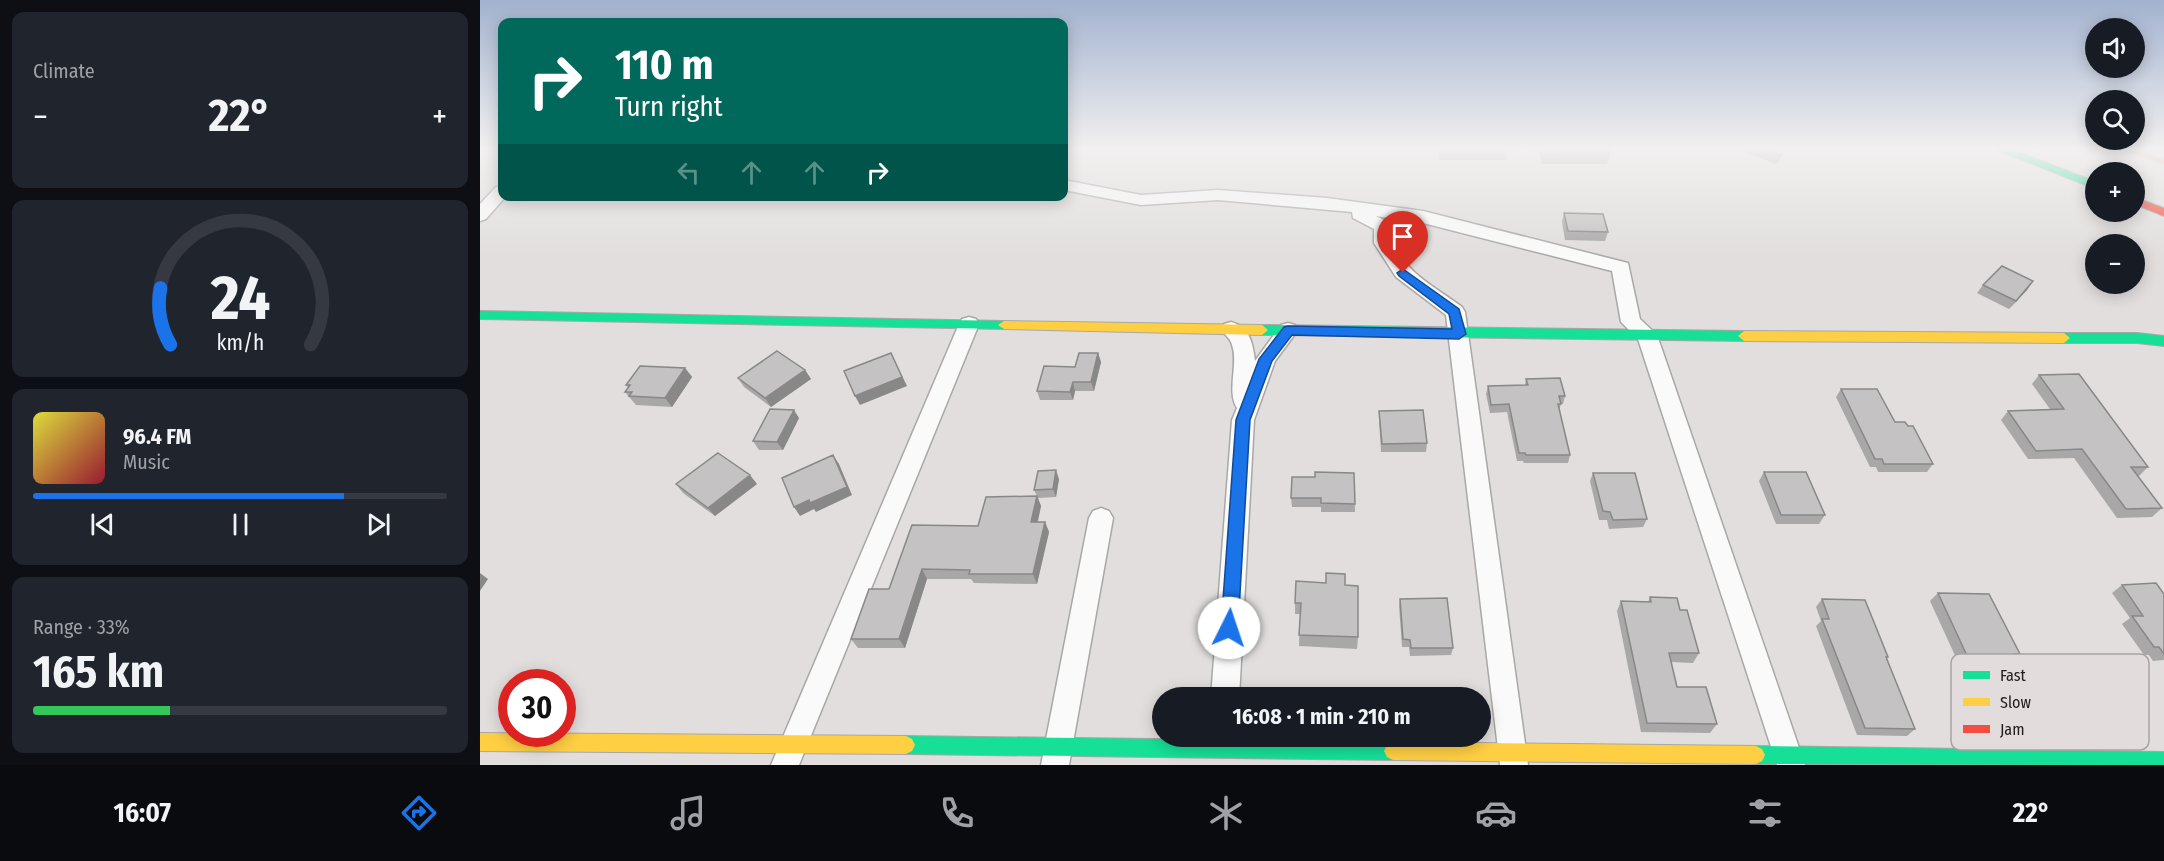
<!DOCTYPE html>
<html lang="en">
<head>
<meta charset="utf-8">
<style>
	:root { --surface:#171b24; --page:#20242c; --text:#f1f3f6; --muted:#9ea1a6; --line:#363941; --accent:#1a73e8 }
	body { margin:0; font-family:"Fira Sans Condensed",sans-serif; background:var(--page); color:var(--text); height:100vh; display:flex; flex-direction:column; font-size:22px; white-space:nowrap }
	* { box-sizing:border-box; margin:0 }
	p { font-size:20px; color:var(--muted) }
	.icon { flex:none; width:33px; height:33px; fill:none; stroke:currentColor; stroke-width:2; stroke-linecap:round; stroke-linejoin:round }
	.map { position:relative; flex:1; overflow:hidden }
	.panel { display:flex; flex-direction:column; gap:12px; padding:12px; background:#0d0f14; width:480px }
	.panel>* { flex:none }
	.guide { position:absolute; left:18px; top:18px; width:570px; height:183px; border-radius:12px; box-shadow:0 3px 15px #0003; background:#00695c; color:#fff; overflow:hidden }
	.buttons { position:absolute; left:1605px; top:18px; display:grid; gap:12px }
	.buttons a { display:grid; place-items:center; width:60px; height:60px; border-radius:50%; background:var(--surface); box-shadow:0 3px 15px #0003; font-size:30px }
	.speed { position:absolute; left:18px; top:669px; display:flex; gap:12px; font-size:30px; font-weight:700; text-align:center }
	.speed>* { display:grid; place-content:center; width:78px; height:78px; border-radius:50%; background:var(--surface); box-shadow:0 3px 15px #0003; line-height:1 }
	.speed .limit { border:9px solid #d22; background:#fff; color:#111 }
	.pin { position:absolute; display:grid; place-items:center; width:51px; height:51px; color:#fff; margin:-62px -26px; border-radius:50% 50% 50% 0; rotate:-45deg; box-shadow:0 0 6px #0007 }
	.pin .icon { rotate:45deg }
	.me { position:absolute; width:66px; margin:-33px; rotate:4deg; stroke-linejoin:round; filter:drop-shadow(0 0 4px #0008) }
	.turn { display:flex; align-items:center; gap:21px; height:126px; padding:0 18px; font-size:27px }
	.turn .icon { width:78px; height:78px; stroke-width:2.5 }
	.turn b { display:block; font-size:42px; line-height:51px }
	.lanes { display:flex; align-items:center; height:57px; padding:0 18px; background:#0003; justify-content:center; gap:30px; direction:ltr }
	.lanes .off { opacity:.35 }
	.big { font-size:45px; font-weight:700; line-height:1.1 }
	.panel .widget { flex:1; display:flex; flex-direction:column; justify-content:center; gap:9px; min-width:0; padding:0 21px; border-radius:12px; background:var(--page) }
	.panel .dial { align-items:center; gap:0 }
	.dial svg { height:156px; overflow:visible; fill:none; stroke:var(--line); stroke-width:7; stroke-linecap:round; text-anchor:middle }
	.dial text { fill:var(--text); stroke:none }
	.song { display:flex; align-items:center; gap:18px }
	.cover { width:72px; height:72px; border-radius:9px; background:linear-gradient(135deg,hsl(60 70% 55%),hsl(350 70% 35%)) }
	.played { height:6px; border-radius:3px; background:linear-gradient(90deg,var(--accent) 75%,var(--line) 75%) }
	.keys { display:flex; justify-content:space-around; direction:ltr }
	.heat { display:flex; justify-content:space-between; align-items:center; font-size:33px; direction:ltr }
	.charge { height:9px; border-radius:4px; background:linear-gradient(90deg,#34c759 33%,var(--line) 0) }
	.trip { position:absolute; left:672px; top:687px; width:339px; height:60px; border-radius:30px; background:var(--surface); box-shadow:0 3px 15px #0003; font-weight:700; line-height:60px; text-align:center }
	.dock { display:flex; height:96px; justify-content:space-around; align-items:center; background:#090b0e; color:var(--muted) }
	.dock .icon { width:42px; height:42px }
	.dock .selected { color:var(--accent) }
	.dock b { font-size:27px; color:var(--text) }
	main { display:flex; flex:1; min-height:0 }
	.map>svg:first-child { display:block }
</style>
</head>
<body>
<main>
<section class="panel">
<div class="widget"><p>Climate</p>
<div class="heat"><a>−</a><b class="big">22°</b><a>+</a></div>
</div>
<div class="widget dial"><svg viewBox="0 0 100 80">
<path d="M14 69A42 42 0 1 1 86 69"/>
<path d="M14 69A42 42 0 0 1 9 40" stroke="#1a73e8"/>
<text x="50" y="56" font-size="32" font-weight="700">24</text>
<text x="50" y="72" font-size="11">km/h</text>
</svg></div>
<div class="widget">
<div class="song"><i class="cover"></i><div><b>96.4 FM</b><p>Music</p></div></div>
<div class="played"></div>
<div class="keys"><svg class="icon" aria-label="previous" viewBox="0 0 24 24"><path d="M18 5L8 12l10 7zM5 5v14"/></svg><svg class="icon" aria-label="pause" viewBox="0 0 24 24"><path d="M8 5v14M16 5v14"/></svg><svg class="icon" aria-label="next" viewBox="0 0 24 24"><path d="M6 5l10 7-10 7zM19 5v14"/></svg></div>
</div>
<div class="widget"><p>Range · 33%</p><b class="big">165 km</b><div class="charge"></div></div>
</section>
<div class="map">
<svg width="1684" height="765" viewBox="0 0 1684 765">
	<rect width="100%" height="100%" fill="#e1dedd"/>
	<g fill="none" stroke-linecap="round" stroke-linejoin="round">
		<path stroke="#d9b0a7" stroke-width="5" d="M1644,148L1684,162"/>
		<g stroke="#a9a8a7" stroke-width="3">
			<path id="street" d="M584,180L661,195L738,190L847,198L943,211L1148,263L1160,319L1177,335L1325,765H1297L1158,339L1141,322L1132,271L943,223L896,216C919,227 906,227 913,244C926,273 958,289 982,307L985,312L1048,765H1020L966,315L916,277L894,243V229L873,218L872,212L738,200L661,205L584,190Z
				M22,186V196H26L6,219L0,221V204L16,187Z
				M489,317L496,319L499,324L319,765H291L479,324L482,319Z
				M751,322C770,327 773,344 775,361L801,325L808,323L815,325L818,330L795,361L774,420L759,698H731L752,420L757,408C746,391 759,364 752,345C751,339 744,334 741,329L744,324Z
				M621,508L629,511L633,518L589,765H561L609,518L613,511Z"/>
		</g>
		<g stroke="#a9a8a7" stroke-width="2">
			<path id="fast" d="M1512,148H1528L1616,182V189Z
				M0,311L524,321L530,325L524,329L0,319Z
				M782,325L1264,331L1270,336L1264,341L782,335L776,330Z
				M1584,333H1657L1684,336V346L1657,343H1584L1578,338Z
				M426,736L913,742L919,745L922,751L919,757L913,760L426,754L420,751L417,745L420,739Z
				M1276,746L1684,752V765L1276,764L1270,761L1267,755L1270,749Z"/>
		</g>
		<g stroke="#a9a8a7" stroke-width="2">
			<path id="slow" d="M524,321L782,325L788,330L782,335L524,329L518,325Z
				M1264,331L1584,333L1590,338L1584,343L1264,341L1258,336Z
				M0,733L426,736L432,739L435,745L432,751L426,754L0,751Z
				M913,742L1276,746L1282,749L1285,755L1282,761L1276,764L913,760L907,757L904,751L907,745Z"/>
		</g>
		<g stroke="#a9a8a7" stroke-width="2">
			<path id="jam" d="M1654,197L1684,208V216L1654,204Z"/>
		</g>
		<use href="#street" fill="#fafafa" fill-rule="evenodd"/>
		<use href="#fast" fill="#16e098" fill-rule="evenodd"/>
		<use href="#slow" fill="#ffcf43" fill-rule="evenodd"/>
		<use href="#jam" fill="#f24e42" fill-rule="evenodd"/>
	</g>
	<path fill="#a9a7a7" d="M958,148H1028L1026,160H960Z
		M1058,148H1129L1131,152L1127,164H1062Z
		M1254,148H1307L1296,164Z
		M1084,213L1128,232L1125,241L1085,240L1082,222Z
		M1553,281L1547,290L1529,309L1497,293L1503,285Z
		M618,353L621,362L614,391H595L593,400H560L557,391Z
		M205,368L212,377L192,407L156,405L145,392L148,387L146,385Z
		M325,370L331,379L291,407L264,387L258,378Z
		M1559,375L1668,467L1659,476H1658L1682,508L1672,517L1637,518L1594,458L1548,459L1521,420L1528,411L1570,409L1552,384Z
		M1046,379L1085,396L1083,404H1081L1079,410L1090,455L1088,463H1044L1043,461H1037L1027,412L1010,413L1006,394L1008,386L1045,385Z
		M1361,389L1415,422L1428,426L1453,464L1447,472H1398L1396,467H1390L1356,397Z
		M899,411L947,443L946,452H901L899,420Z
		M319,418L303,450H279L273,441Z
		M1284,472L1345,515L1339,524H1296L1279,481Z
		M1113,473L1167,519L1163,527L1129,529L1127,520H1119L1110,481Z
		M835,477L875,504V512H841V507H812L811,498Z
		M579,479L576,497L558,498L561,506L558,522H565L569,532L557,584L494,583L491,579H447L425,648H378L371,639L409,589L557,496L554,490Z
		M196,484H277L235,516L203,493Z
		M865,585L878,637L877,649L819,646L820,614H815V603Z
		M1642,585L1684,594V660L1673,661L1669,655H1664L1642,624L1650,618L1632,593Z
		M1458,593L1540,654L1535,658L1571,731L1561,738L1502,737L1477,680L1484,675L1450,601Z
		M1170,597L1200,610L1219,653L1213,663L1191,662L1197,687L1237,724L1230,733L1161,732L1137,611L1141,601L1168,602Z
		M920,599L973,648L971,655L930,656L929,647H922L919,606Z
		M1342,599L1408,657L1406,659L1435,729L1427,736L1377,735L1336,626L1341,621L1336,607Z"/>
	<path fill="#898888" d="M1305,148H1307L1296,164L1300,155Z
		M1553,281L1547,290L1529,309L1536,301Z
		M411,353L427,386L380,405L375,396Z
		M618,353L621,362L614,391L611,382Z
		M205,368L212,377L192,407L185,398Z
		M325,370L331,379L291,407L285,398Z
		M593,382L595,391L593,400L590,392Z
		M314,410L319,418L303,450L297,442Z
		M353,455L359,464L372,495L336,512L334,509L320,516L314,507L329,500Z
		M576,470L579,479L576,497L573,489Z
		M270,475L277,484L235,516L228,508Z
		M557,496L561,506L555,532L551,522Z
		M565,522L569,532L557,584L553,574Z
		M442,569L447,579L425,648L419,639Z
		M0,573L8,579L0,591Z"/>
	<path fill="#c4c2c2" stroke="#898888" stroke-width="1.5" d="M1064,148H1129L1131,152L1065,151Z
		M1282,148H1305L1300,155Z
		M1084,213L1123,214L1128,232L1088,231Z
		M1522,266L1553,281L1536,301L1503,285Z
		M297,351L325,370L285,398L258,378Z
		M411,353L422,377L375,396L364,371Z
		M599,353H618L611,382H593L590,392L557,391L564,366L595,367Z
		M160,366L205,368L185,398L149,396L152,392H145L150,385H146Z
		M1599,374L1668,467H1651L1682,508L1646,509L1602,449L1556,451L1528,411L1584,409L1559,375Z
		M1080,378L1085,396H1079L1081,404H1078L1090,455H1046L1045,453H1039L1029,404L1011,405L1008,386L1048,385L1046,379Z
		M1361,389H1397L1415,422H1425L1428,426H1433L1453,464H1404L1402,459H1395Z
		M290,409L314,410L297,442L273,441Z
		M943,410L947,443L902,444L899,411Z
		M238,453L270,475L228,508L196,484Z
		M353,455L367,487L330,503L329,500L314,507L302,478Z
		M576,470L573,489L554,490L558,471Z
		M835,472L874,473L875,504L841,503V498H811L812,477H835Z
		M1284,472H1326L1345,515H1301Z
		M1113,473H1155L1167,519L1133,520L1130,512L1123,511Z
		M557,496L551,522H565L553,574H489L490,570L442,569L419,639H371L389,589H409L432,525L498,526L506,497Z
		M846,573L865,574V585L878,586V637L819,635L821,603H815L816,581L846,583Z
		M1676,583L1684,594V654L1679,647H1674L1652,616H1663L1642,585Z
		M1458,593L1509,594L1540,654H1534L1571,731L1511,730L1486,673H1495Z
		M1170,597L1197,598L1200,610H1207L1219,653H1189L1197,687H1226L1237,724L1167,723L1141,601L1171,602Z
		M967,598L973,648H931L930,640L923,639L920,599Z
		M1342,599L1385,600L1408,657H1406L1435,729L1385,728L1342,619H1349Z"/>
	<linearGradient id="sky" x2="0" y2="1"><stop stop-color="#a2b2ce"/><stop offset="0.58" stop-color="#f2f0f0"/><stop offset="1" stop-color="#f2f0f0" stop-opacity="0"/></linearGradient>
	<rect width="1684" height="256" fill="url(#sky)"/>
	<path fill="#1a73e8" stroke="#114b97" stroke-width="1.5" d="M923,269L979,309L986,334L979,339L812,335L792,361L770,420L758,628L755,634L749,636L743,634L741,628L756,420L779,359L804,327L808,326L972,329L969,314L919,276L917,273Z"/>
	<rect x="1471" y="654" width="198" height="96" rx="9" fill="#e2dddc" stroke="#a8a4a3" stroke-width="1.5"/>
	<rect x="1483" y="671" width="27" height="8" fill="#16e098"/>
	<rect x="1483" y="698" width="27" height="8" fill="#ffcf43"/>
	<rect x="1483" y="725" width="27" height="8" fill="#f24e42"/>
	<g font-size="16" fill="#22201f">
		<text x="1520" y="681">Fast</text>
		<text x="1520" y="708">Slow</text>
		<text x="1520" y="735">Jam</text>
	</g>
</svg>
<div class="buttons">
<a><svg class="icon" aria-label="sound" viewBox="0 0 24 24"><path d="M4 9h4l5-4v14l-5-4H4zM17 9q2 3 0 6"/></svg></a>
<a><svg class="icon" aria-label="search" viewBox="0 0 24 24"><circle cx="10" cy="10" r="6"/><path d="M15 15l6 6"/></svg></a>
<a>+</a>
<a>−</a>
</div>
<div class="speed"><div class="limit">30</div></div>
<div class="pin" style="left:923px;top:273px;background:#d93025"><svg class="icon" aria-label="arrive" viewBox="0 0 24 24"><path d="M6 21V4h12l-3 4 3 4H6"/></svg></div>
<svg class="me" style="left:749px;top:628px" viewBox="-20 -20 40 40"><circle r="19" fill="#fff"/><path d="M0-13L10 11 0 6-10 11z" fill="#1a73e8"/></svg>
<div class="trip">16:08 · 1 min · 210 m</div>
<div class="guide">
<div class="turn"><svg class="icon" aria-label="right" viewBox="0 0 24 24"><path d="M7 20v-9h11M14 6l5 5-5 5"/></svg><div><b>110 m</b>Turn right</div></div>
<div class="lanes"><svg class="icon off" aria-label="left" viewBox="0 0 24 24"><path d="M17 20v-9H6M10 6l-5 5 5 5"/></svg><svg class="icon off" aria-label="ahead" viewBox="0 0 24 24"><path d="M12 20V5M6 11l6-6 6 6"/></svg><svg class="icon off" aria-label="ahead" viewBox="0 0 24 24"><path d="M12 20V5M6 11l6-6 6 6"/></svg><svg class="icon" aria-label="right" viewBox="0 0 24 24"><path d="M7 20v-9h11M14 6l5 5-5 5"/></svg></div>
</div>
</div>
</main>
<nav class="dock">
<b>16:07</b>
<svg class="icon selected" aria-label="directions" viewBox="0 0 24 24"><path d="M12 3l9 9-9 9-9-9zM9 14v-3h6M13 9l2 2-2 2"/></svg>
<svg class="icon" aria-label="music" viewBox="0 0 24 24"><path d="M9 18V5l10-2v13"/><circle cx="6" cy="18" r="3"/><circle cx="16" cy="16" r="3"/></svg>
<svg class="icon" aria-label="phone" viewBox="0 0 24 24"><path d="M5 4h4l2 5-3 2q2 4 5 5l2-3 5 2v4C11 20 4 13 5 4z"/></svg>
<svg class="icon" aria-label="climate" viewBox="0 0 24 24"><path d="M12 3v18M4 7l16 10M4 17L20 7"/></svg>
<svg class="icon" aria-label="car" viewBox="0 0 24 24"><path d="M5 17H2v-5l4-1 3-4h7l3 4 3 1v5h-3M9 17h6M6 11h13"/><circle cx="7" cy="17" r="2"/><circle cx="17" cy="17" r="2"/></svg>
<svg class="icon" aria-label="filters" viewBox="0 0 24 24"><path d="M4 7h16M4 17h16"/><circle cx="9" cy="7" r="2"/><circle cx="15" cy="17" r="2"/></svg>
<b>22°</b>
</nav>
</body>
</html>
